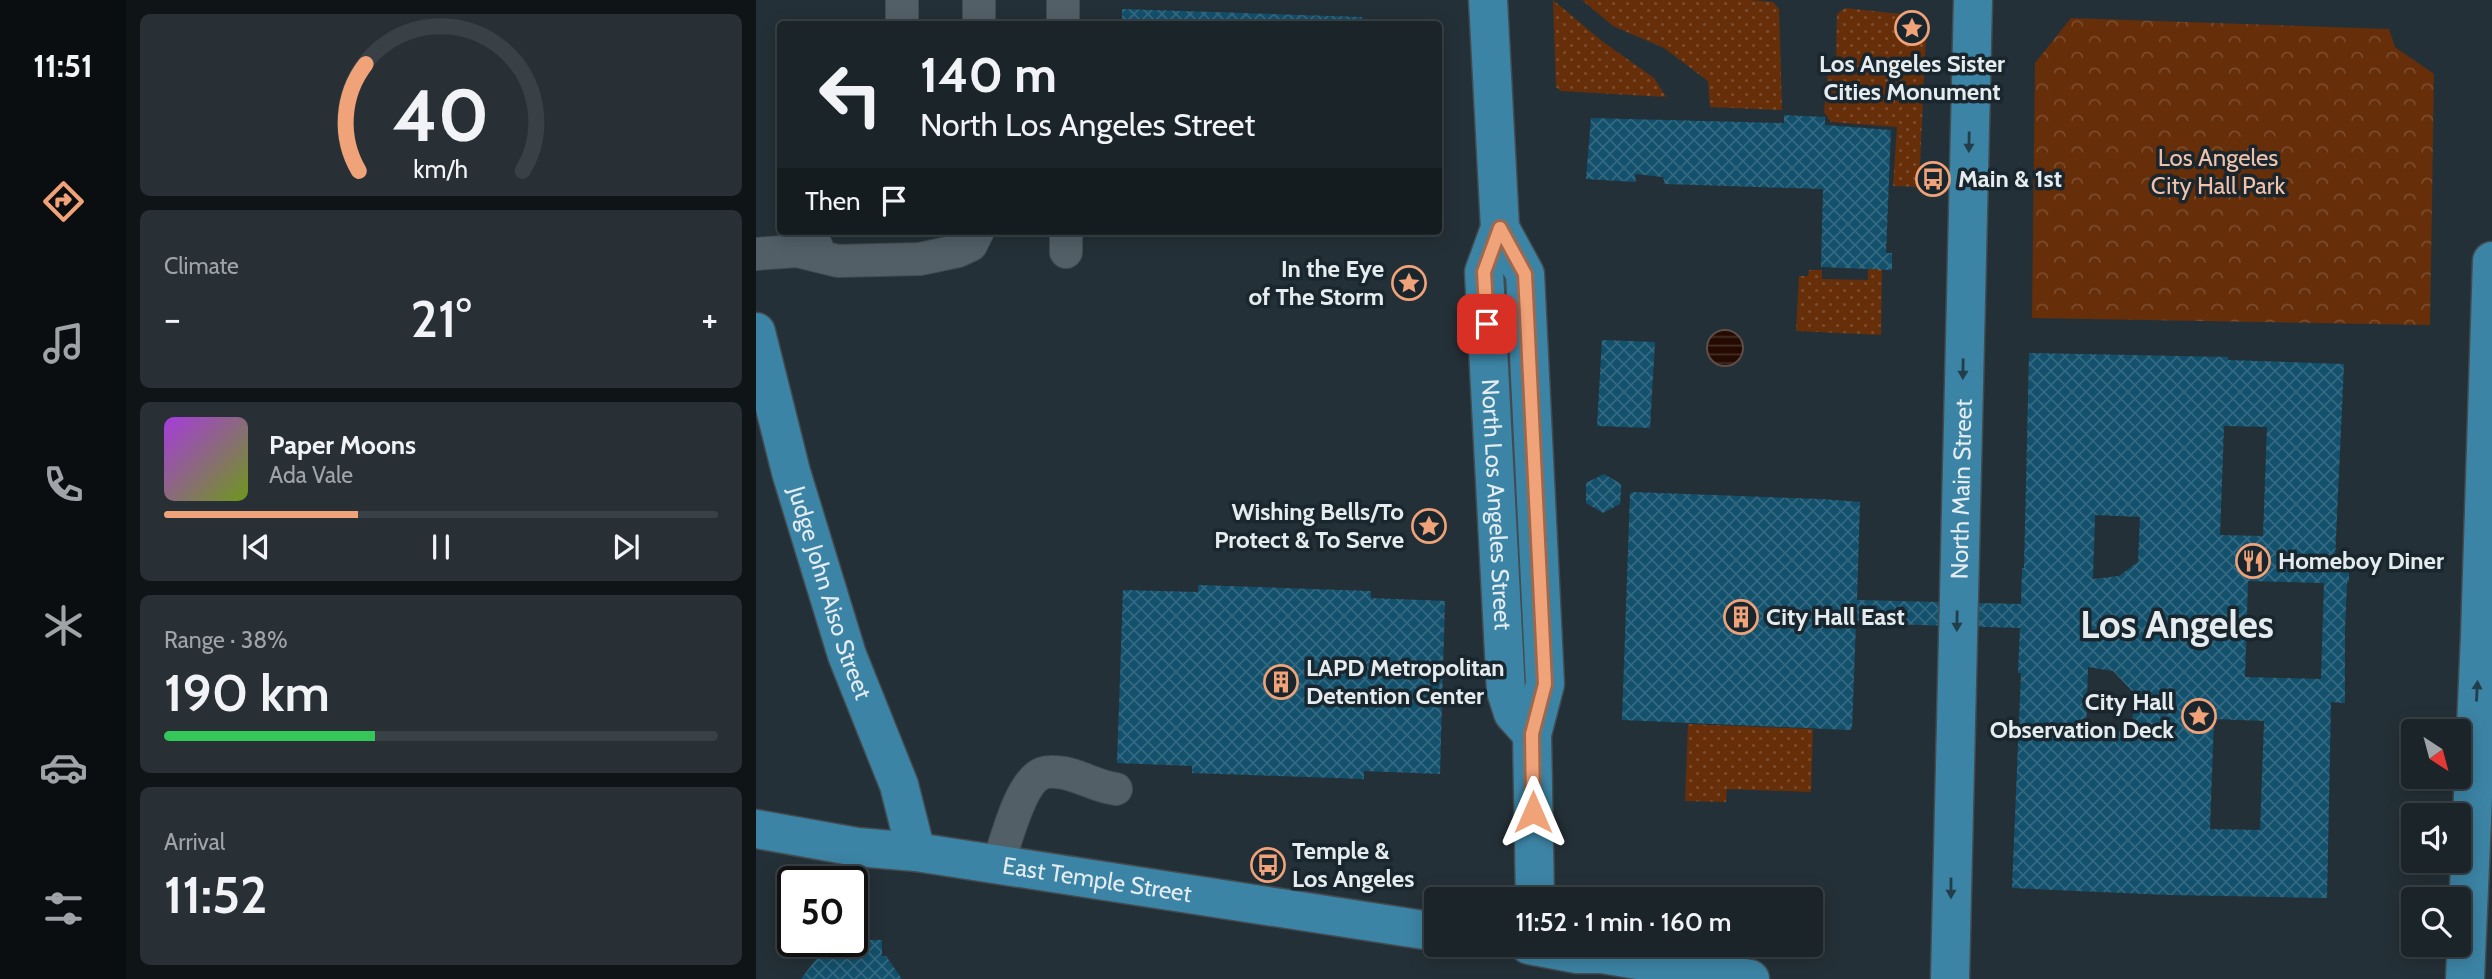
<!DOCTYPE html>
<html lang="en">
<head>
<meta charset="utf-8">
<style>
	:root { --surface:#1b2429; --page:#283035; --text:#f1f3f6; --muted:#a0a4a8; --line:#394146; --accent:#f0a279 }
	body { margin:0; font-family:Cabin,sans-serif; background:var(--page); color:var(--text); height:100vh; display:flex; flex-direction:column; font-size:26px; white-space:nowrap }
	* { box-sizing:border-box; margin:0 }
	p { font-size:23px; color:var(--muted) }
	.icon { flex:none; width:38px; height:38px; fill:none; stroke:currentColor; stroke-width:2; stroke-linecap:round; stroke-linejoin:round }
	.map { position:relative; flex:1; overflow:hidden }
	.details { display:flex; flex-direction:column; gap:14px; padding:14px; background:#0f1417; width:630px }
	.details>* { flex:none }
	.hud { position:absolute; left:21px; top:21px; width:665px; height:214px; border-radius:7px; box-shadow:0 4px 18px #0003,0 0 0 2px var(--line); background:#1b2429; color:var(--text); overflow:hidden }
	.needle { width:46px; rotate:144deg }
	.buttons { position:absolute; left:1645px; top:719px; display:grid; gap:14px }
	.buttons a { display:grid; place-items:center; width:70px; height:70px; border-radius:7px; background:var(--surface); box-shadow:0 4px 18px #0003,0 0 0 2px var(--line); font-size:35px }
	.speed { position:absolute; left:21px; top:866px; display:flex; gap:14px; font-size:35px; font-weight:700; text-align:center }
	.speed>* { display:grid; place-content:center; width:91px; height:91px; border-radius:50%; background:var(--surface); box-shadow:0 4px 18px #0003,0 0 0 2px var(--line); line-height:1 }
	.speed .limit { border:4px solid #111; border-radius:10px; background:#fff; color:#111 }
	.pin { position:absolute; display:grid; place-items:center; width:60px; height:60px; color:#fff; margin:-30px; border-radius:14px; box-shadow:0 4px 10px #0006 }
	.me { position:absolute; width:77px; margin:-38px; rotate:0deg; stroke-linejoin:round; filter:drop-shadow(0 0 5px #0008) }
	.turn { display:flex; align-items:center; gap:24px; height:147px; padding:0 28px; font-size:32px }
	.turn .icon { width:91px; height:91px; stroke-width:2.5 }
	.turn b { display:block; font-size:49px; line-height:60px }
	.then { display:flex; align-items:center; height:66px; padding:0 28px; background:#0003; gap:14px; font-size:26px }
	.big { font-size:52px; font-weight:600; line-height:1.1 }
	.details .card { flex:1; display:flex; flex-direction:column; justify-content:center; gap:10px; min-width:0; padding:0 24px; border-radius:10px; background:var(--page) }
	.details .dial { align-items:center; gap:0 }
	.dial svg { height:182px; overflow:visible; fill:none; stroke:var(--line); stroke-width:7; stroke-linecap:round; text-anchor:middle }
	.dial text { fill:var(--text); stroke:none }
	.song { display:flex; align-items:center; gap:21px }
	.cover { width:84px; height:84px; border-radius:10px; background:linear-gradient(135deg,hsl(280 70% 55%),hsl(80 70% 35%)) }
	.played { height:7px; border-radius:4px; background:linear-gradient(90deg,var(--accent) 35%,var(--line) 35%) }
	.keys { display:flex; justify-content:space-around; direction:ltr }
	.heat { display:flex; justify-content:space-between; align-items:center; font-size:38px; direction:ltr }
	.charge { height:10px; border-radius:5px; background:linear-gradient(90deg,#34c759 38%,var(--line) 0) }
	.trip { position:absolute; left:668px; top:887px; width:399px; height:70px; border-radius:7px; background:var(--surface); box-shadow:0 4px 18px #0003,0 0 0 2px var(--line); font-weight:600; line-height:70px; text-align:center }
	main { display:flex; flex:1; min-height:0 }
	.tab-bar { display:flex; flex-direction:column; width:126px; justify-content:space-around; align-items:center; background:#0b0e10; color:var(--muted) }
	.tab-bar .icon { width:49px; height:49px }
	.tab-bar .selected { color:var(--accent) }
	.tab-bar b { font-size:32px; color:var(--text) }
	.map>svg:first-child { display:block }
</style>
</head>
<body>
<main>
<nav class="tab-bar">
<b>11:51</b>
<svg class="icon selected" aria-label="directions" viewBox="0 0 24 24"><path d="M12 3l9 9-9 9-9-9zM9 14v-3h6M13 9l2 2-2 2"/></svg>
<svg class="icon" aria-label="music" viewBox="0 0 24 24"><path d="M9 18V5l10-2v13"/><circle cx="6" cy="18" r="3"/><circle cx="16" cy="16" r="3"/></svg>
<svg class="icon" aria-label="phone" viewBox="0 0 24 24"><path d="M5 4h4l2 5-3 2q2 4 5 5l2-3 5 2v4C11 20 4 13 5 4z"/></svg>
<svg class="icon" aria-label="climate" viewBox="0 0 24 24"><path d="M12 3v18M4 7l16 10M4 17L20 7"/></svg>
<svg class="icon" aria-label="car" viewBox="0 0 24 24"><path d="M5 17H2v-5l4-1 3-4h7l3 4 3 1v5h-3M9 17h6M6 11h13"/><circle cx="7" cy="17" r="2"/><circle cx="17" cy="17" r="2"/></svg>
<svg class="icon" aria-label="filters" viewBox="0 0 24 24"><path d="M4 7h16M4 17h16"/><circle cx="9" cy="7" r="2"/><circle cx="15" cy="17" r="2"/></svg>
</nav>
<section class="details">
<div class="card dial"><svg viewBox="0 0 100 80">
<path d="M14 69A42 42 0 1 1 86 69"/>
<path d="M14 69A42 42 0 0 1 17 22" stroke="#f0a279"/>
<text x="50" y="56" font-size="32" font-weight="700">40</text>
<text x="50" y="72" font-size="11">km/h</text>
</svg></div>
<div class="card"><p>Climate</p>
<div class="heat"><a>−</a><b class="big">21°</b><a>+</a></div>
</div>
<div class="card">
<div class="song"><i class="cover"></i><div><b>Paper Moons</b><p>Ada Vale</p></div></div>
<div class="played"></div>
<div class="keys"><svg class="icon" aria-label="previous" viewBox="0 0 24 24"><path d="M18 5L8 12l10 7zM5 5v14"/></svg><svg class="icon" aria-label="pause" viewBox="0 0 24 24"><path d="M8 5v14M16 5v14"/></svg><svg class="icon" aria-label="next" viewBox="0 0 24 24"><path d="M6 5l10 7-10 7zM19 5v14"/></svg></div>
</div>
<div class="card"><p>Range · 38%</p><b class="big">190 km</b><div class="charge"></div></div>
<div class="card"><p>Arrival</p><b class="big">11:52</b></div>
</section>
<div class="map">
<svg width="1736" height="979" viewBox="0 0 1736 979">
	<defs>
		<pattern id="grass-dots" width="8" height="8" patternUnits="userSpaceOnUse" patternTransform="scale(1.75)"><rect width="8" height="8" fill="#662e09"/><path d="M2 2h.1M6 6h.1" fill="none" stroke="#7c4c2d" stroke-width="1.8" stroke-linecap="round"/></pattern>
		<pattern id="forest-crowns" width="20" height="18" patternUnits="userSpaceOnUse" patternTransform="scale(1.75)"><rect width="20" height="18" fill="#662e09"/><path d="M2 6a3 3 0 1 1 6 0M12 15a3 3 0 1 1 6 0" fill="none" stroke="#7c4c2d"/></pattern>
		<pattern id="water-rules" width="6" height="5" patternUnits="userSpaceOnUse" patternTransform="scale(1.75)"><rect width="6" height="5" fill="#240a00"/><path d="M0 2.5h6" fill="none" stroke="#442e26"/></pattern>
		<pattern id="building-cross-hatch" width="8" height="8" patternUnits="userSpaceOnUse" patternTransform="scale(1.75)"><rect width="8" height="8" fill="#12506c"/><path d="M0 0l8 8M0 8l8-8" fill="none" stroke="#346981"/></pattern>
	</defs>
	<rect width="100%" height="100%" fill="#243037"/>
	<path fill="url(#grass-dots)" d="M797,0L846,41L898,78L910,97L805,91L800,87Z
		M826,0H994L1017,2L1023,9L1026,110L954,107L952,81L908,48L857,26Z
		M1089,8L1154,15L1170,34L1163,187L1137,186L1141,127L1075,122L1068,112L1072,69L1080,59L1081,14Z
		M1112,267H1126L1125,335L1040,331L1043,276H1052L1053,270H1066V279L1112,280Z
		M932,724L1057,729L1055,792L971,789L970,802L929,801Z"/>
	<path fill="url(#forest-crowns)" d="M1315,18L1633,29L1639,47L1678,74L1674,325L1276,318L1279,63Z"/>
	<path fill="url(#water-rules)" stroke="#5e4e48" stroke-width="2" d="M951 348a18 18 0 1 1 36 0a18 18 0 1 1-36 0Z"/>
	<path fill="url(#building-cross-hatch)" fill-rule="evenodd" d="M366,9L606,17V24H366Z
		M1028,115L1069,117V125L1135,130L1130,253H1136V270L1065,267L1067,189L909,184L907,177L879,174L880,182L830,179L835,118L1028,123Z
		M846,340L899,342L894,428L841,426Z
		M1273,353L1472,357V360L1588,364L1579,559L1593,560V582H1591L1589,631V703L1575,702L1571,898L1413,895L1256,888L1265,673H1262L1264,628L1100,623L1096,728L1094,730L866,720L874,494L876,492L1066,499L1104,502L1101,600L1265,604L1266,568H1268ZM1468,426L1511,427L1507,536L1464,535ZM1339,515L1384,517L1382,562L1363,576L1337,579ZM1492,581L1568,583L1565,679L1489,677ZM1332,667L1357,671L1378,693L1376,731L1330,729ZM1458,719L1508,721L1504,830L1454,829Z
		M848,474L865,484V492L864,504L847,513L830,503V483Z
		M442,585L615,591V598L689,601L684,774L608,771V779L436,773V766L361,763L367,590L442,592Z
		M96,940H126V956H130L146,979H45L64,954L66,942H96Z"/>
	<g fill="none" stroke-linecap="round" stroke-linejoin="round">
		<g stroke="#414b50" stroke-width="34">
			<path id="minor" d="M307,0V24
				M146,24V0
				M223,24V0
				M310,231V252
				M41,251L82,261L164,259L202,251L215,245L222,231
				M0,254L41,251L61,247
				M242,864C250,842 264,781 287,773C293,771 302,772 308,773C328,777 339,786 360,789"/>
		</g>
		<g stroke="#414b50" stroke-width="41">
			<g id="major">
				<path id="s1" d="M732,0L744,228L728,272L750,691L757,713L776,734"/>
				<path d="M744,228L769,274L789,684L776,734L779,900"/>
				<path id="s2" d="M0,332L35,472L91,655L143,785L160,852"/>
				<path id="s3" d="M0,829L101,847L160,852L681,932"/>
				<path d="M773,945L821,954H846L994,979"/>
				<path id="s4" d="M1194,979L1217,0"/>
				<path d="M1709,979L1724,636L1736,261"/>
			</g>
		</g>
		<use href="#minor" stroke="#525f67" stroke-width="32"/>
		<use href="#major" stroke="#3c84a5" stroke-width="38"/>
	</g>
	<defs><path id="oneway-solid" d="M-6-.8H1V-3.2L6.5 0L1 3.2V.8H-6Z" transform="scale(1.75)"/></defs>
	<g fill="#223e4b">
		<use href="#oneway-solid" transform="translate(1213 142) rotate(91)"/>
		<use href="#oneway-solid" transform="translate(1207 369) rotate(91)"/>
		<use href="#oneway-solid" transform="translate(1201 621) rotate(91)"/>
		<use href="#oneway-solid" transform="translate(1721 691) rotate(-87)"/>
		<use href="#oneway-solid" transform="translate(1195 888) rotate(90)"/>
	</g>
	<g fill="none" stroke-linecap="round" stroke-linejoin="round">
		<g stroke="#9c694f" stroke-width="18">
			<path id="route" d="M731,324L728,272L744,228L769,274L789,684L776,734L777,812"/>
		</g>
		<use href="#route" stroke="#f0a279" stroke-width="12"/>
	</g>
	<defs>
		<g id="sight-ring" transform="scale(1.75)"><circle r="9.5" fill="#1a262d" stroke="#f0a279" stroke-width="1.5"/><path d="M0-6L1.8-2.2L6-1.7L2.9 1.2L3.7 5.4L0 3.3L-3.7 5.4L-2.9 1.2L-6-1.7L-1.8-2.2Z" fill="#f0a279"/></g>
		<g id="bus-ring" transform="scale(1.75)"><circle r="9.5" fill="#1a262d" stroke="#f0a279" stroke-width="1.5"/><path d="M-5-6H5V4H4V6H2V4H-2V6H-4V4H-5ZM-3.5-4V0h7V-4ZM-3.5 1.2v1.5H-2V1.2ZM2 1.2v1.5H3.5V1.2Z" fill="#f0a279"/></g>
		<g id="restaurant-ring" transform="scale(1.75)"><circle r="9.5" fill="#1a262d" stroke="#f0a279" stroke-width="1.5"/><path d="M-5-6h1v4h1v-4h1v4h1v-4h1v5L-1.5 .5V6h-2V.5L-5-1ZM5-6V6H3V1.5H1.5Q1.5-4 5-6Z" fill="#f0a279"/></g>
		<g id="building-ring" transform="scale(1.75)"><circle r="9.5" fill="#1a262d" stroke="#f0a279" stroke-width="1.5"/><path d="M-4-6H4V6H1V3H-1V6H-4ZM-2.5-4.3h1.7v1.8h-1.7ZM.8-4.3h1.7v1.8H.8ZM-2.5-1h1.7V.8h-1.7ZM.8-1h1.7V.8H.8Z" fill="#f0a279"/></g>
	</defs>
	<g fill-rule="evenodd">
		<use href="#sight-ring" x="1156" y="28"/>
		<use href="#bus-ring" x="1177" y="179"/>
		<use href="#sight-ring" x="653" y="283"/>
		<use href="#sight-ring" x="673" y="526"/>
		<use href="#restaurant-ring" x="1497" y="561"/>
		<use href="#building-ring" x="985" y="617"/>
		<use href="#building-ring" x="525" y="682"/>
		<use href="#sight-ring" x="1443" y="716"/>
		<use href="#bus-ring" x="512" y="865"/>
	</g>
	<g text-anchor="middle" stroke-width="7" stroke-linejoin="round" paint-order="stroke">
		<g font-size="24" font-weight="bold" fill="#e4ecf0" stroke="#1a262d" text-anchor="start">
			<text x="1156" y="72" text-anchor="middle">Los Angeles Sister<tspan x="1156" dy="28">Cities Monument</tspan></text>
			<text x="1202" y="187">Main &amp; 1st</text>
			<text x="628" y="277" text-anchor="end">In the Eye<tspan x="628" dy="28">of The Storm</tspan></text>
			<text x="648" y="520" text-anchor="end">Wishing Bells/To<tspan x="648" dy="28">Protect &amp; To Serve</tspan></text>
			<text x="1522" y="569">Homeboy Diner</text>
			<text x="1010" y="625">City Hall East</text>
			<text x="550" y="676">LAPD Metropolitan<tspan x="550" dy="28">Detention Center</tspan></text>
			<text x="1418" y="710" text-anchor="end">City Hall<tspan x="1418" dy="28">Observation Deck</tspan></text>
			<text x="536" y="859">Temple &amp;<tspan x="536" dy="28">Los Angeles</tspan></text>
		</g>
		<g font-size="24" fill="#f0c2aa" stroke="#1a262d">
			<text x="1462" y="166">Los Angeles<tspan x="1462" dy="28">City Hall Park</tspan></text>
		</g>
		<g font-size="24" fill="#e4ecf0" stroke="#1a262d">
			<text dy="8" stroke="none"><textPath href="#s4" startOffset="490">North Main Street</textPath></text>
			<text dy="8" stroke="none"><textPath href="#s1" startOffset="508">North Los Angeles Street</textPath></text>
			<text dy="8" stroke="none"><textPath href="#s2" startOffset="271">Judge John Aiso Street</textPath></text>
			<text dy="8" stroke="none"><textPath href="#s3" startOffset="345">East Temple Street</textPath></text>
		</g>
		<g font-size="38" font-weight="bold" fill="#e4ecf0" stroke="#1a262d">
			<text x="1421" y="638">Los Angeles</text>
		</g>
	</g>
</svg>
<div class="buttons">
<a><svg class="needle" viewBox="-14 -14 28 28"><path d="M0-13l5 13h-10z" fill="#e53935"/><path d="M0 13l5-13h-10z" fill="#a0a4a8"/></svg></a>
<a><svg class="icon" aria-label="sound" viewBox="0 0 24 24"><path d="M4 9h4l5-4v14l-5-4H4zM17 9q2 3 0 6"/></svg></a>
<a><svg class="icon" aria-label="search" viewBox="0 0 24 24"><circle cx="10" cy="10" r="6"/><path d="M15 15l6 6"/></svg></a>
</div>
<div class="speed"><div class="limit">50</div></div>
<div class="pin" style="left:731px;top:324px;background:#d93025"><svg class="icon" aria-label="arrive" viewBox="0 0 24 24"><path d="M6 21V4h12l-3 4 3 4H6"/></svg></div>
<svg class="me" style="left:777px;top:812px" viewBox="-20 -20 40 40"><path d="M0-17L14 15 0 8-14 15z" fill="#f0a279" stroke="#fff" stroke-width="4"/></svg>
<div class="trip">11:52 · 1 min · 160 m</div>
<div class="hud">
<div class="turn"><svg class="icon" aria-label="left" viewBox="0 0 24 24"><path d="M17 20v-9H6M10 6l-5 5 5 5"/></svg><div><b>140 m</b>North Los Angeles Street</div></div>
<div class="then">Then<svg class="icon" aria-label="arrive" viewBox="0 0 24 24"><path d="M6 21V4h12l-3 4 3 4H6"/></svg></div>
</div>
</div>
</main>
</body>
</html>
